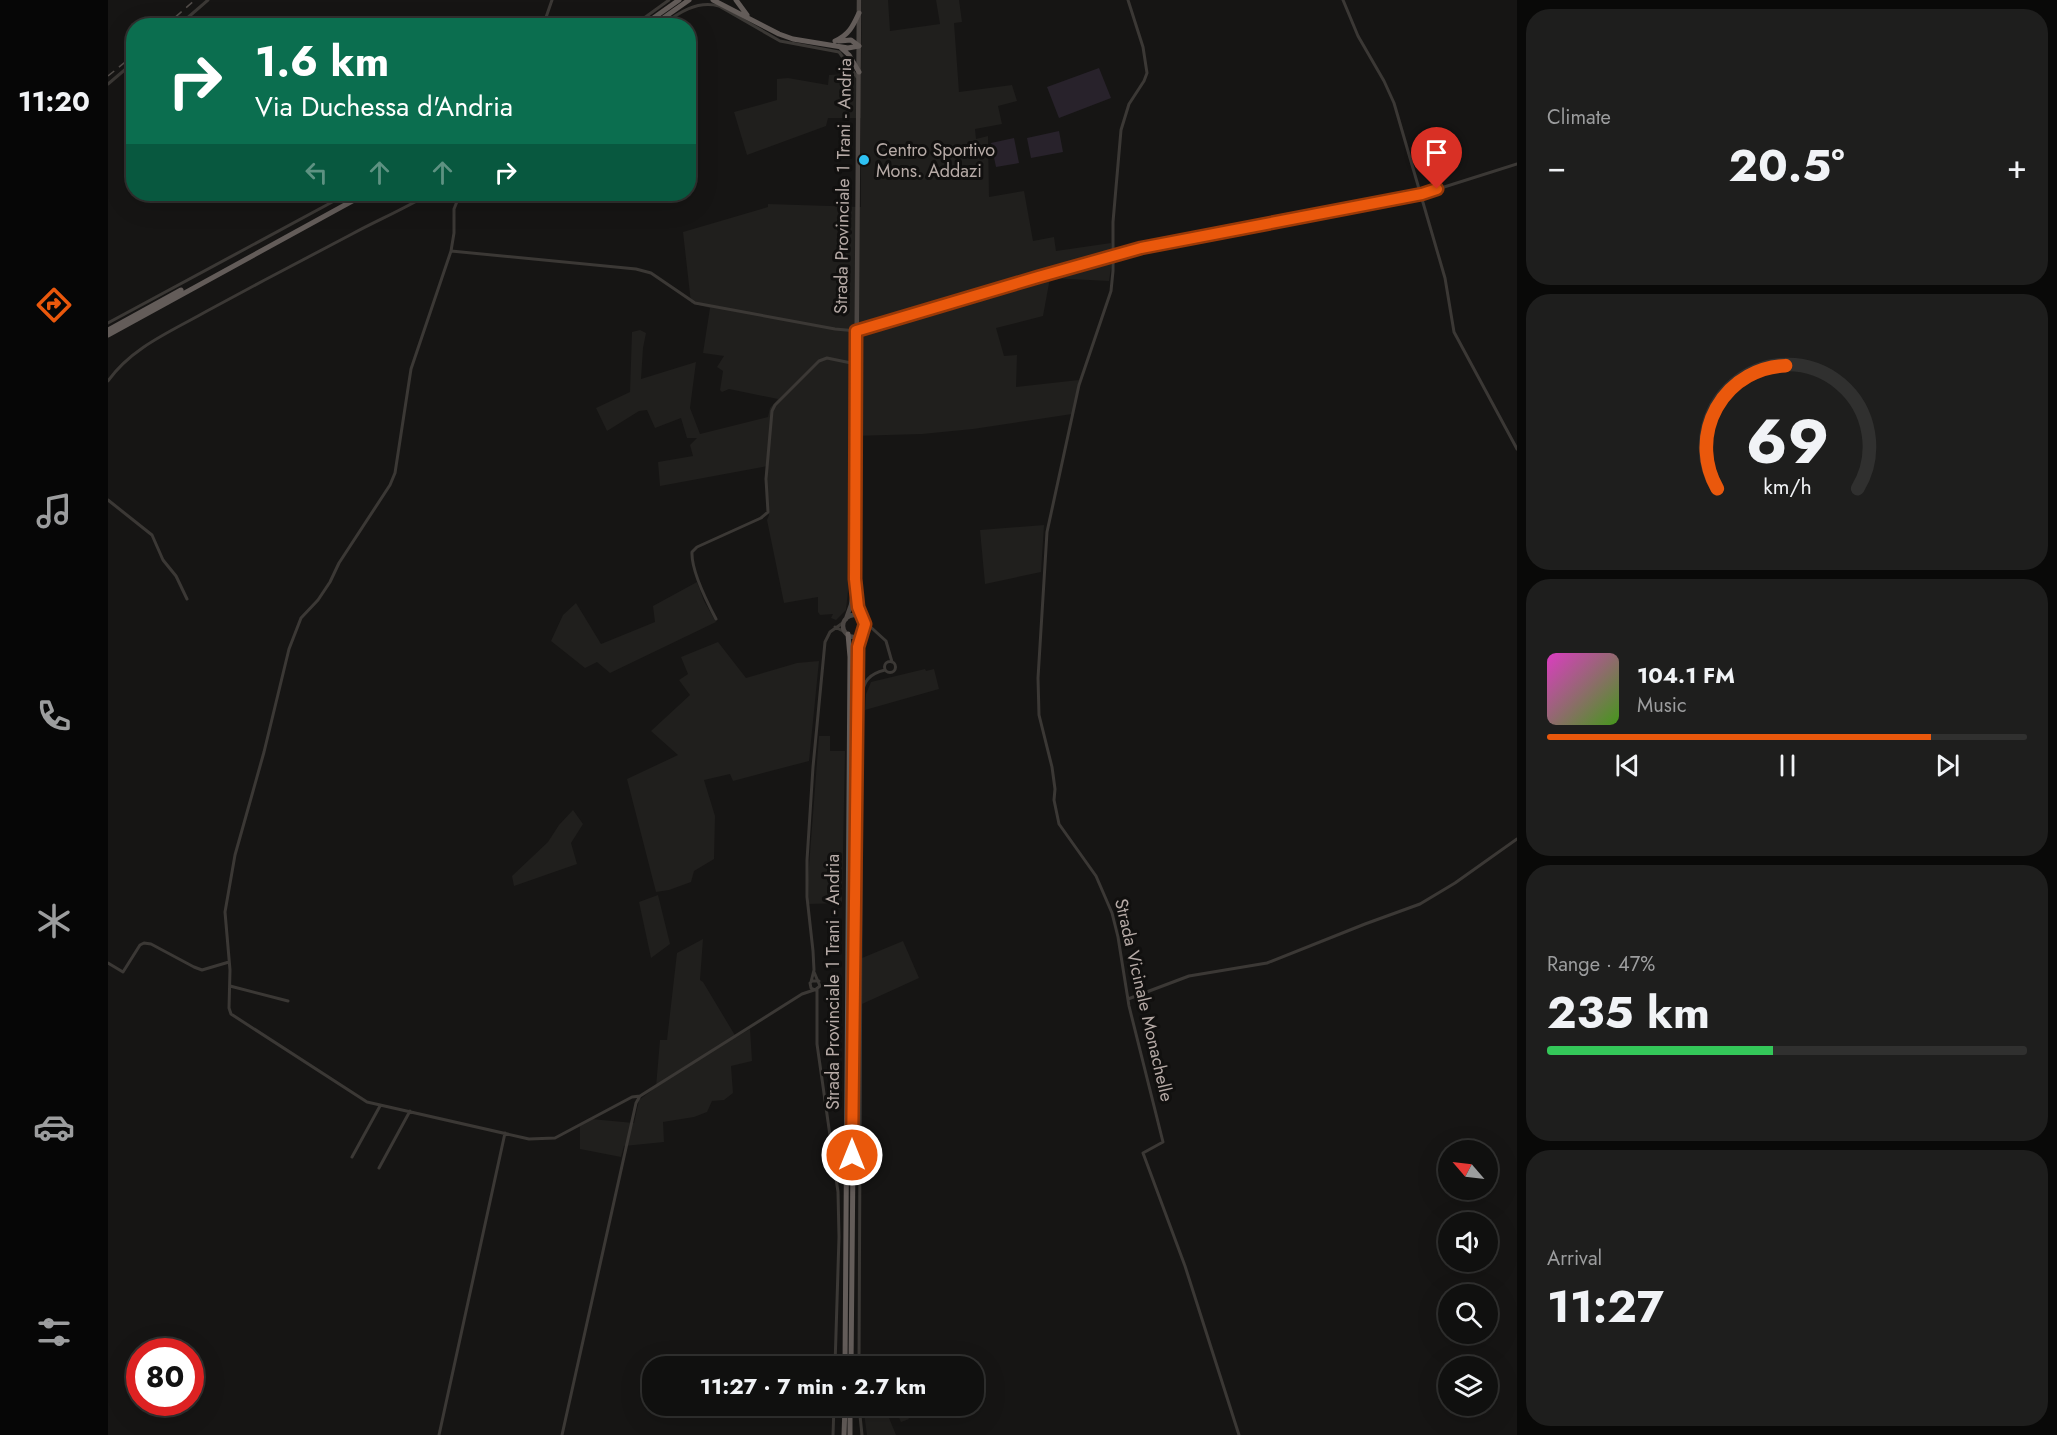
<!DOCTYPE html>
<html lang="en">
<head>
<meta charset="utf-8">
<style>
	:root { --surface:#10100f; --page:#1e1e1d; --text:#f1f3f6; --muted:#9c9d9e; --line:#30302f; --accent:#ea580c }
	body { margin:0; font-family:Jost,sans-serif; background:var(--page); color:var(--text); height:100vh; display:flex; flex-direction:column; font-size:22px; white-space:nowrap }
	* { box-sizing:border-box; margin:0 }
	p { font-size:20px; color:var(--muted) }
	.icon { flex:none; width:33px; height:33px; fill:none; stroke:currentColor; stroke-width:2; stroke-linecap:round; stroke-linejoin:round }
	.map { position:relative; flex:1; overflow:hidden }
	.panel { display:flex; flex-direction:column; gap:9px; padding:9px; background:#090908; width:540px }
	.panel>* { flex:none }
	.hud { position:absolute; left:18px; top:18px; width:570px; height:183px; border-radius:24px; box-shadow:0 6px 24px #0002,0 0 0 2px var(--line); background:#0b6e4f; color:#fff; overflow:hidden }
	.needle { width:39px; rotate:298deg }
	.controls { position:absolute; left:1330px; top:1140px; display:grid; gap:12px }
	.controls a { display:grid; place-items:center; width:60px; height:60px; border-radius:50%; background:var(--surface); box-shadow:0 6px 24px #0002,0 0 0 2px var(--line); font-size:30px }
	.speed { position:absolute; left:18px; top:1338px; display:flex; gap:12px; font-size:30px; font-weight:700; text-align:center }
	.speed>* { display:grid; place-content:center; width:78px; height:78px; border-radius:50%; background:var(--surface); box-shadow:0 6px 24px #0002,0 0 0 2px var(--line); line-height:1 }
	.speed .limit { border:9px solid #d22; background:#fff; color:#111 }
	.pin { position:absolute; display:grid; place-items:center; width:51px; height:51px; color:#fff; margin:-62px -26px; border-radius:50% 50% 50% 0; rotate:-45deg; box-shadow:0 0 6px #0007 }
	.pin .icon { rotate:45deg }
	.me { position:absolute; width:66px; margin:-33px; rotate:0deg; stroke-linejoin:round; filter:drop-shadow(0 0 4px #0008) }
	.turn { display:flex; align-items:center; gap:21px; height:126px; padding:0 30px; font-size:27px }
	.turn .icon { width:78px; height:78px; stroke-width:2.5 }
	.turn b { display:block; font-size:42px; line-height:51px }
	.lanes { display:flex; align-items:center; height:57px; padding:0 30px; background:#0003; justify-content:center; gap:30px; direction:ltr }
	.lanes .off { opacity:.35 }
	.big { font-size:45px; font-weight:700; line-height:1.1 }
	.panel .card { flex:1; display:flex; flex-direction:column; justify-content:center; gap:9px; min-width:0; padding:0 21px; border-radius:24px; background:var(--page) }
	.panel .dial { align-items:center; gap:0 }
	.dial svg { height:156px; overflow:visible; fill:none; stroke:var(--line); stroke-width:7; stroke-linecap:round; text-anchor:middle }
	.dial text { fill:var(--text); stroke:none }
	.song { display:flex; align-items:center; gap:18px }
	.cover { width:72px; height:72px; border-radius:9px; background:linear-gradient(135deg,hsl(310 70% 55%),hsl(100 70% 35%)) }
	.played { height:6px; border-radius:3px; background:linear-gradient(90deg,var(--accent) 80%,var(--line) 80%) }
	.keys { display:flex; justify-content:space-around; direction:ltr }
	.heat { display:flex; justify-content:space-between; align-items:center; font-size:33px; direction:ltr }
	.charge { height:9px; border-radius:4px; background:linear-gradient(90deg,#34c759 47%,var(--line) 0) }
	.trip { position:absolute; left:534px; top:1356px; width:342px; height:60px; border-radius:24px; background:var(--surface); box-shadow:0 6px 24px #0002,0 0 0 2px var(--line); font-weight:700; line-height:60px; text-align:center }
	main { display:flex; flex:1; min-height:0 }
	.tabs { display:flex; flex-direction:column; width:108px; justify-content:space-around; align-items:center; background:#060606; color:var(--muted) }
	.tabs .icon { width:42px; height:42px }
	.tabs .on { color:var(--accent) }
	.tabs b { font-size:27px; color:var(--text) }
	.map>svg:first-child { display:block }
</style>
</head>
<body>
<main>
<nav class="tabs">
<b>11:20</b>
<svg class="icon on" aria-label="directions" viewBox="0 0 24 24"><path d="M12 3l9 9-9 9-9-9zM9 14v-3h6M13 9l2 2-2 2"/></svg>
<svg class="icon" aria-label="music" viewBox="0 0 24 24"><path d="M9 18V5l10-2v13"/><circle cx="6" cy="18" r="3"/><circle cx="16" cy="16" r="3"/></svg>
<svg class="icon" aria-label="phone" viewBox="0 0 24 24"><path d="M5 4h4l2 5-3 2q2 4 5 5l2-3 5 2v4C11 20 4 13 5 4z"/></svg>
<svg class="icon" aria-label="climate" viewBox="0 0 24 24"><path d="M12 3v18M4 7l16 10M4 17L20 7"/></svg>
<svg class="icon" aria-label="car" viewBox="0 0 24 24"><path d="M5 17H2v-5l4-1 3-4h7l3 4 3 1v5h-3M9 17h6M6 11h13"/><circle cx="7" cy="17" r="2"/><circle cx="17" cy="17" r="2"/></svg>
<svg class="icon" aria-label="filters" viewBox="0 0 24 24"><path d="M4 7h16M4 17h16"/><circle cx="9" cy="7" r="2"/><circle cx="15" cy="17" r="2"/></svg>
</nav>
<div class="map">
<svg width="1409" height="1435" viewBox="0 0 1409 1435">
	<rect width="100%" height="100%" fill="#161514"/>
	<path fill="#201f1d" d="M754,0H780L782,31L832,24L828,0H851L854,22L846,23L851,92L904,85L909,101L890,106L894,124L867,129L868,139L880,136L881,197L916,191L925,241L946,237L948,251L1003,243V268L1001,281L942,278L935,316L888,328L896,356L909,355L908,387L971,380L964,414L865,429L814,434L745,436L740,591L738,610L728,620L723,618L725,614L712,615L710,612V597L676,603L659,520L661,515L659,483L660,466L552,486L550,462L585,456L582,445L589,438H579L573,418L547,428L539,410L531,411L499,431L488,408L522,392L524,332L532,330L538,333L535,348L533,379L588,362L582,408L592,434L660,417L662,408L670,399L621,389L614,392L612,390L615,371L609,367L616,356L595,353L602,308L583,303L575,232L660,207V204L753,207V118H720L718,126L639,155L626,112L669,100V79L680,78L720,85L721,75L753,73Z
		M936,525L933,572L877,584L872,530Z
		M589,582L596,601L608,622L502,673L489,662L477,668L443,641L455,615L468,603L493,644L547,622L545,606Z
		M610,642L638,678L689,663L711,661L701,761L625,781L622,774L596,780L607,816L606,859L586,871L583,882L561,890L548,892L519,779L570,755L543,731L582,695L571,680L580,674L573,657Z
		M817,669L818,671L826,669L831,689L757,710L758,694L763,682Z
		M711,736H722V751H737L734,903L701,904L700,879Z
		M465,810L475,824L463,843L469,864L406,886L404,876L440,842L451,825Z
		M550,895L562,944L543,958L531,902Z
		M595,939L592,980L595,982L628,1037L642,1029L644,1061L623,1066L625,1093L616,1100L604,1101L599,1112L586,1117L555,1122L556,1142L516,1146L513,1157L472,1149V1125L483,1119L526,1123L531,1100L548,1087L552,1040H559L569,953Z
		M795,941L811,978L754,1004V958Z
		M755,1406H794L801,1419L793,1422L788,1411L779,1413L788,1435H759Z"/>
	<path fill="#28222b" d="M991,68L1003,98L951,118L939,87Z
		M951,131L955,152L923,158L919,138Z
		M906,138L911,163L888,167L883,143Z"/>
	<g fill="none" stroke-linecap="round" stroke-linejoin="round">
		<path stroke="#3b3835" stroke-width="3" d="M1020,0L1035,47L1039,73L1036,81L1021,104L1013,130L1005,222V271L1003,291L971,385L939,532L930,678L931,715L944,767L947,789L946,800L951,824L988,876L1004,913L1010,937L1021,1006L1055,1142L1035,1153L1077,1266L1131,1435
			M1235,0L1250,36L1276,81L1286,103L1337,278L1346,332L1409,449
			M70,26L100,0
			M435,26L444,0
			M525,26L561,0
			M553,26C570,13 589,0 611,6L672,41L731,52L749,77
			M0,84L26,62
			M352,194L346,209V233L343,251L303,369L287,473L282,485L231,563L222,582L210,600L193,618L181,649L156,752L127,855L117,912L122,970L121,1008L123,1014L259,1102L421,1139L447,1138L524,1097L532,1096
			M343,251L528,269L543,273L587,303L727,329L749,331L1005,255L1314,194L1409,164
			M0,323L239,194
			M0,381C24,347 64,331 99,311C147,285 196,259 244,234C270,220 296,209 321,194
			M0,500L44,535L55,560L68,576L79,599
			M608,619C599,602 583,571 584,552L589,547L653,518L660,512L658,479L664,411L667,405L711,361L719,358L748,364
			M756,621L778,641L784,662
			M727,627L737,632
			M776.5 667a5.5 5.5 0 1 1 11 0a5.5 5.5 0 1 1-11 0Z
			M0,963L15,972L32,945L36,943L43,944L86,967L94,970L121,962
			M706,972L712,986L707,990L703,988L702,983L704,981H711
			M703,982L706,970L705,951L699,897V860L705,767L717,642L722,632L736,622
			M122,986L180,1001
			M709,989V1044L730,1192L731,1237L727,1366
			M1020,999L1081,976L1159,963L1257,924L1312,904L1347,883L1409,839
			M244,1157L272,1106
			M271,1168L302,1111
			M751,1366L754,697C755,681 761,674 777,670
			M751,1406L754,1435
			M331,1435L397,1133
			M454,1435L528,1103L532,1096L694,994L706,990
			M725,1435L726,1406"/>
		<path stroke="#4b4643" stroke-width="4.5" d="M748,588L753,618
			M735 626a11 11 0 1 1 22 0a11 11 0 1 1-22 0Z
			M738,619L743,605L747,579L751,0"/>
		<path stroke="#635c59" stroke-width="5" d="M605,0L671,34L685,39L740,48L751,46
			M628,0L639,15
			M534,26L571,0
			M544,26L581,0
			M727,41C741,35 745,26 751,13
			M731,41L743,40L751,46
			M732,47L741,55L751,72
			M0,330L73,290
			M0,335L257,194
			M737,1366L742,657L740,634
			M743,1366L750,647L753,634
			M736,1435L737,1406
			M742,1435V1406"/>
		<path stroke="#524d4a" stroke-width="1.5" stroke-dasharray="8 6" stroke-linecap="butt" d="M57,26L87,0
			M0,76L26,55"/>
	</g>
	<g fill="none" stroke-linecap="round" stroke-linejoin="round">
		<g stroke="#983908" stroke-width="15">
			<path id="route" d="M744,1155L750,647L757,624L750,607L747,579L748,331L930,277L1033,248L1314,194L1329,189"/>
		</g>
		<use href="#route" stroke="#ea580c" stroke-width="10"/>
	</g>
	<circle fill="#2ec2f4" stroke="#11100f" stroke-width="2" cx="756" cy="160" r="6"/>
	<g text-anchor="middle" stroke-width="6" stroke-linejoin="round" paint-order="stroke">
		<g font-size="18" fill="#b6aaa6" stroke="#11100f" text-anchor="start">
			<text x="768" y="156">Centro Sportivo<tspan x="768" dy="21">Mons. Addazi</tspan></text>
		</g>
		<g font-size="18" fill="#b6aaa6" stroke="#11100f">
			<text transform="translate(735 186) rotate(-89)" y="6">Strada Provinciale 1 Trani - Andria</text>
			<text transform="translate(725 982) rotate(-90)" y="6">Strada Provinciale 1 Trani - Andria</text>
			<text transform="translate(1036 1000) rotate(77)" y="6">Strada Vicinale Monachelle</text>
		</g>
	</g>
</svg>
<div class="controls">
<a><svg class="needle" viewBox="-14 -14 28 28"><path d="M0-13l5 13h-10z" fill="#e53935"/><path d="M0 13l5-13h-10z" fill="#9c9d9e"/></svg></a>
<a><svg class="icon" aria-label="sound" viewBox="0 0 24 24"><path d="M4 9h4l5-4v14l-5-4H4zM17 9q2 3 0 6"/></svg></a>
<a><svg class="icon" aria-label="search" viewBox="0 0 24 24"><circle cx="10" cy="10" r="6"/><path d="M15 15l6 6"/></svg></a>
<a><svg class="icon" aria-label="layers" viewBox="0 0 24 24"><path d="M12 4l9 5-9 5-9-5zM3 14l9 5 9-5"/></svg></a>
</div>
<div class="speed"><div class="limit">80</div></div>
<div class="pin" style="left:1329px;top:189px;background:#d93025"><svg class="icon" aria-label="arrive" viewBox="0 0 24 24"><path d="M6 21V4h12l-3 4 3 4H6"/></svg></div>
<svg class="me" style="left:744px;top:1155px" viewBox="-20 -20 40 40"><circle r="17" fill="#ea580c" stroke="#fff" stroke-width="3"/><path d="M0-11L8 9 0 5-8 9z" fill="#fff"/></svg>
<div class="trip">11:27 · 7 min · 2.7 km</div>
<div class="hud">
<div class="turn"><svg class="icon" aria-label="right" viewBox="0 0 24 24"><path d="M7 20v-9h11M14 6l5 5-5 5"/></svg><div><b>1.6 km</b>Via Duchessa d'Andria</div></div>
<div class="lanes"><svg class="icon off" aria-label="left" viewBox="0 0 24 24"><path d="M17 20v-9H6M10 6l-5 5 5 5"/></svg><svg class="icon off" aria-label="ahead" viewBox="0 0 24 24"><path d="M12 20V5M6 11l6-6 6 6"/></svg><svg class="icon off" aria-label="ahead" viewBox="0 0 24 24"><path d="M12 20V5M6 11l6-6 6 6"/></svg><svg class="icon" aria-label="right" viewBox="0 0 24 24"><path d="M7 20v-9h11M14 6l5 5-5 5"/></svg></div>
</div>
</div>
<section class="panel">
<div class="card"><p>Climate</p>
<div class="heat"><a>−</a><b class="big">20.5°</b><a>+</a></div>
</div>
<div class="card dial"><svg viewBox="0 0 100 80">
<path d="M14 69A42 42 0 1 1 86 69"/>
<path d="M14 69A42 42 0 0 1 49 6" stroke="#ea580c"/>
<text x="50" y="56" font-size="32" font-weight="700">69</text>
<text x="50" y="72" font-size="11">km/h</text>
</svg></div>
<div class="card">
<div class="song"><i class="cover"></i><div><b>104.1 FM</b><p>Music</p></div></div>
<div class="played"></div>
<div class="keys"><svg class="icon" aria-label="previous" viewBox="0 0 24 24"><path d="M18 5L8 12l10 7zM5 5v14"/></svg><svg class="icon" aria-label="pause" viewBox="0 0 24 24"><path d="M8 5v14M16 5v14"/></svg><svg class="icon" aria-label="next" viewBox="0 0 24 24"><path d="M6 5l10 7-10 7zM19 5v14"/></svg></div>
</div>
<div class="card"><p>Range · 47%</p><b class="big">235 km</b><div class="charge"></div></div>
<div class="card"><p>Arrival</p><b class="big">11:27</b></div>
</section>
</main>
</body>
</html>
